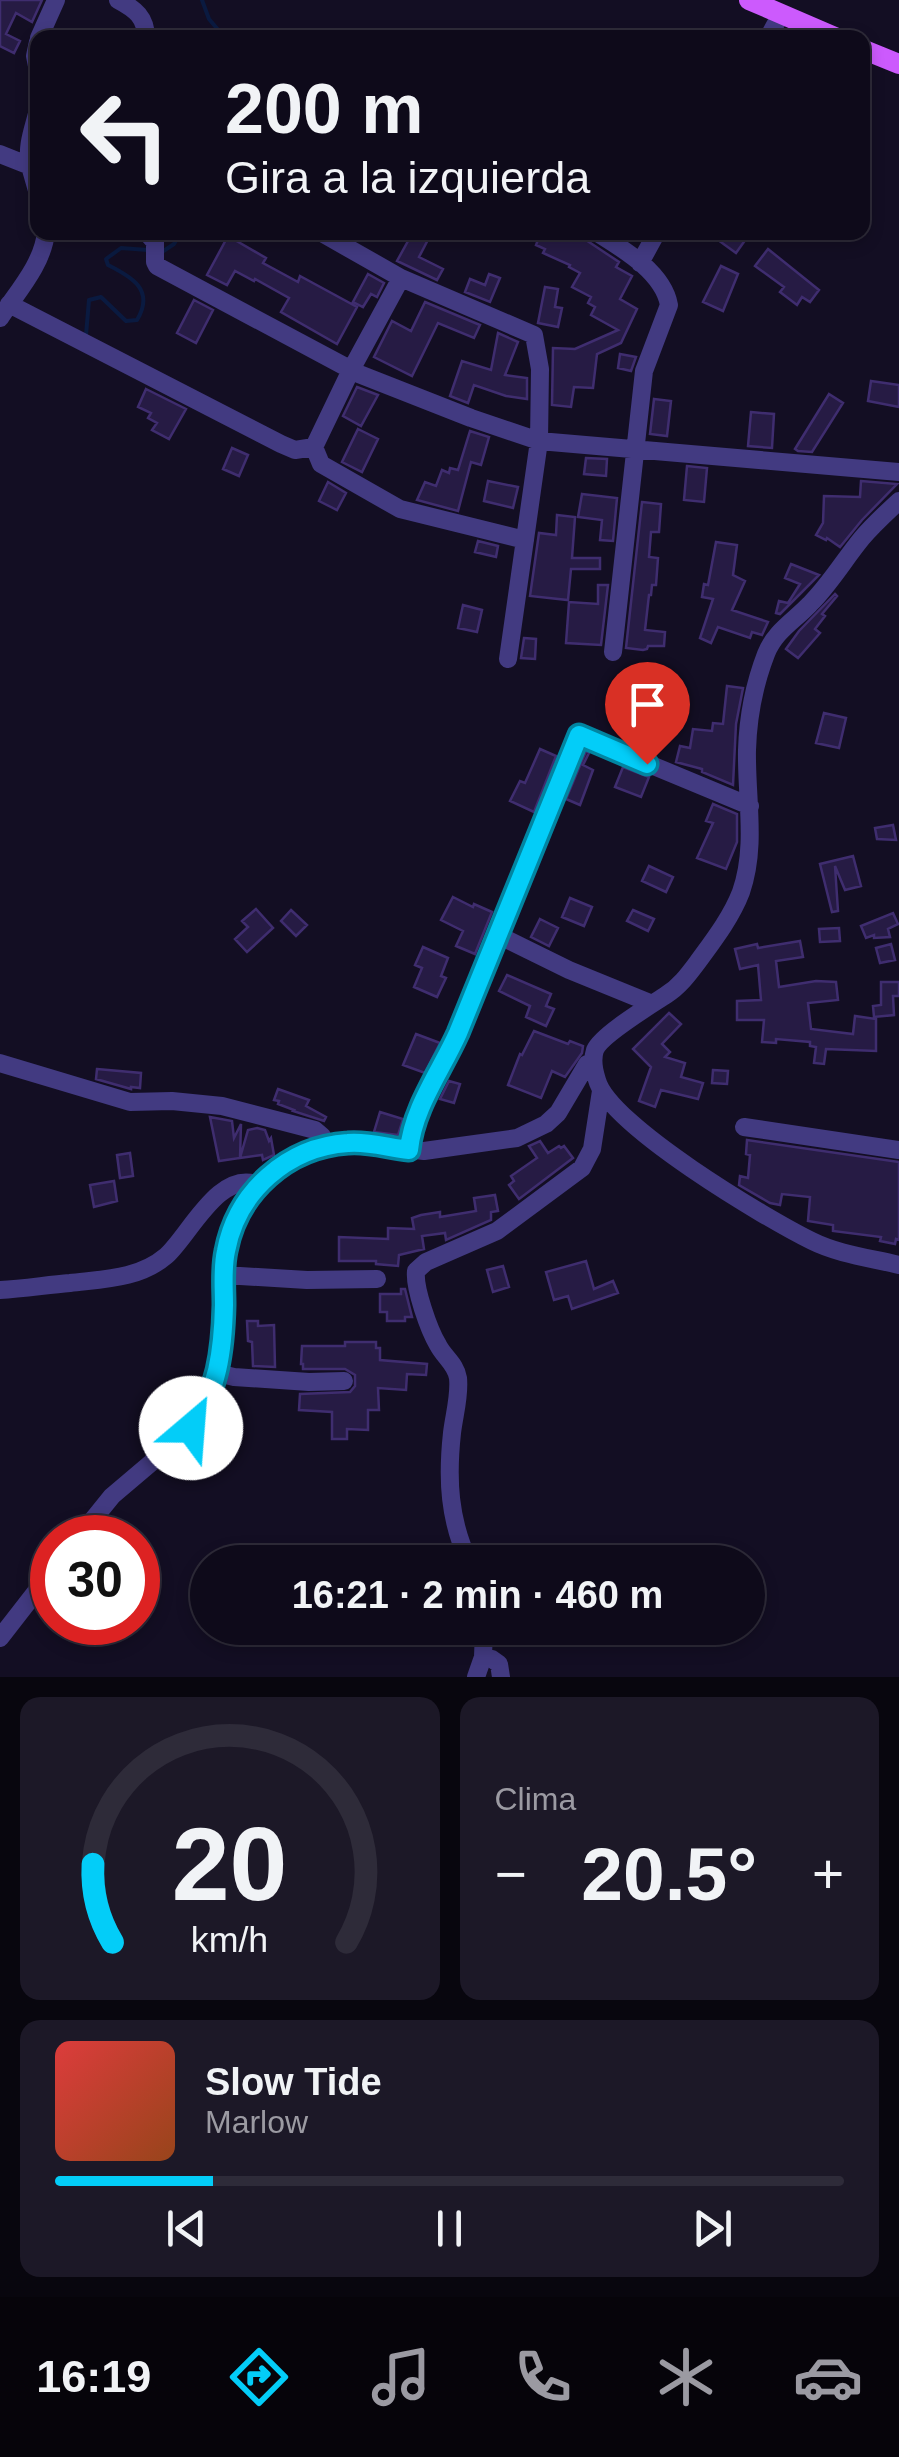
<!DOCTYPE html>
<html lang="es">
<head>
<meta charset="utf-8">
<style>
	:root { --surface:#0e0a1a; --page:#1c1827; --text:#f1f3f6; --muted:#9b9aa2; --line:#2e2b39; --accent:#03cdf8 }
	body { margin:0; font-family:Helvetica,sans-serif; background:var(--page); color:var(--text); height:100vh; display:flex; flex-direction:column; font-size:38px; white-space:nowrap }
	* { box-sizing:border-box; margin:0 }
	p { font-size:32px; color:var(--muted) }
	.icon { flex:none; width:55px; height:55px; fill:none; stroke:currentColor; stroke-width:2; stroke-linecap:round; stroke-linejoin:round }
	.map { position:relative; height:1677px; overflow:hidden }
	.sheet { display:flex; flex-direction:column; gap:20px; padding:20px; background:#08060e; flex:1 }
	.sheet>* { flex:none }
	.guide { position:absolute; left:30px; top:30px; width:840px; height:210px; border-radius:20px; box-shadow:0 5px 15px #0003,0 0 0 2px var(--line); background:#0e0a1a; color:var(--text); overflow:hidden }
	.speed { position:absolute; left:30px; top:1515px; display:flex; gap:20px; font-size:50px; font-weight:700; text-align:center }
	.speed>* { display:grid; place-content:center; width:130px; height:130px; border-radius:50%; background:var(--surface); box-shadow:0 5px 15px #0003,0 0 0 2px var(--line); line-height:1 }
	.speed .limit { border:15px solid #d22; background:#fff; color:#111 }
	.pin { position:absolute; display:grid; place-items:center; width:85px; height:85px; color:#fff; margin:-102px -42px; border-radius:50% 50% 50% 0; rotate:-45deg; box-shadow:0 0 10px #0007 }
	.pin .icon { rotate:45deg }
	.me { position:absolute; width:110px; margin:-55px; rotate:27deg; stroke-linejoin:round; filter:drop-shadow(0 0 8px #0008) }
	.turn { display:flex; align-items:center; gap:35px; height:210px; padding:0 30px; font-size:45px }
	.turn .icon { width:130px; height:130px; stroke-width:2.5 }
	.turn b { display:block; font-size:70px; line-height:85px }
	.big { font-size:75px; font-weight:700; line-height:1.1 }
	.sheet .widget { flex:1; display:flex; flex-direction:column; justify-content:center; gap:15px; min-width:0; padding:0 35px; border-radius:20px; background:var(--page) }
	.sheet .dial { align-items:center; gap:0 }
	.dial svg { height:260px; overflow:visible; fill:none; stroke:var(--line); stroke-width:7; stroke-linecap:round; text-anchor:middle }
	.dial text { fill:var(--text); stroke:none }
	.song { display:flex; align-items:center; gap:30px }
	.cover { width:120px; height:120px; border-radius:15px; background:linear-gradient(135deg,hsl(0 70% 55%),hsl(20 70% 35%)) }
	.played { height:10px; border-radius:5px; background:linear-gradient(90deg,var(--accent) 20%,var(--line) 20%) }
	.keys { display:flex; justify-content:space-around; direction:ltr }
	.heat { display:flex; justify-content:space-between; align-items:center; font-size:55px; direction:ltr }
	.sheet .tiles { flex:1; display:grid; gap:20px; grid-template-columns:1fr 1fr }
	.widget:last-child { grid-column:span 2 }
	.trip { position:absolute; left:190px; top:1545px; width:575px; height:100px; border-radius:50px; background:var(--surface); box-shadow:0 5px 15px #0003,0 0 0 2px var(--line); font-weight:700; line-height:100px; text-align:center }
	.tab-bar { display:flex; height:160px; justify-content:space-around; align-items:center; background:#06040a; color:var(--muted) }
	.tab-bar .icon { width:70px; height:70px }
	.tab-bar .current { color:var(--accent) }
	.tab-bar b { font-size:45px; color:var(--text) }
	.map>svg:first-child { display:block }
</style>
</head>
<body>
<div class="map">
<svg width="899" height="1677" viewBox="0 0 899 1677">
	<rect width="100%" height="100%" fill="#130e23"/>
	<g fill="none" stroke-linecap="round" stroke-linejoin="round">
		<path stroke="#0a1a40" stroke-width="4" d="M202,0L209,19L225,38
			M162,252L174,244L181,232
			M86,335L89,300L101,297L126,321L137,320C155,290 132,277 108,265L106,259L121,248L148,250"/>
	</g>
	<path fill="#261b44" stroke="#3f2d6f" stroke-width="2.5" d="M0,0H42L32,22L16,13L6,34L20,41L14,53L0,46Z
		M413,232H432L419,257L443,269L437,280L397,261Z
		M541,232H582L580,236L619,262L616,267L632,276L620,299L637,309L621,343L597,354L593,388L574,387L571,407L552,405L553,348L575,349L618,330L591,315L595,307L588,303L591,297L572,287L580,273L569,267L570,265L543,253L545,249L536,245Z
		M723,232H751L736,253L718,240Z
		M228,236L266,258L263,263L298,282L300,276L357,307L337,344L281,312L289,298L255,279L254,281L235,271L227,285L207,275Z
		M768,249L819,290L810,302L802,297L797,305L780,292L784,287L755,266Z
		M721,266L738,274L723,311L703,302Z
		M368,274L384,283L377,297L371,294L363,307L353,302Z
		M489,274L500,278L490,302L465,292L470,279L485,285Z
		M545,287L558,289L555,307L562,308L558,327L538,323Z
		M194,300L213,310L196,343L177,333Z
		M425,302L480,325L474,338L438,323L412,376L374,357L392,321L411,331Z
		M498,333L518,342L505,375L527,378V399L506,396L474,385L468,403L450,396L462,361L491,370Z
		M620,354L636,357L631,371L618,368Z
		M871,381L899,385V407L868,401Z
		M357,387L378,395L361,426L343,416Z
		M146,389L186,409L169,439L152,430L157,423L148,418L151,413L138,407Z
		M829,394L843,403L812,452L798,451L795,449Z
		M654,399L671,401L667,436L650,434Z
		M751,412L774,414L772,448L748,446Z
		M358,429L378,439L362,472L342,462Z
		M470,431L489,437L481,465L471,462L458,511L417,500L425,482L436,486L442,470L449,473L450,468L458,470Z
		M232,448L248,455L239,476L223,469Z
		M586,458L607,459L606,476L584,474Z
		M687,466L707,468L704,502L684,500Z
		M488,481L518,487L513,508L484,501Z
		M861,481L897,484L862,520L840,547L827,538L826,540L816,535L823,523L824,496L860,497Z
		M328,482L346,493L337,510L319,501Z
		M582,494L617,498L613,541L600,540L602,520L578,517Z
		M642,502L661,504L659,532H651L649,557L658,558L656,585H652L651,595H649L645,630L665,632L664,646H648L647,649L643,650L626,648Z
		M557,515L575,517L572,558H600V569H571L568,600L530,596L539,533L556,535Z
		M478,541L498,546L496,557L475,552Z
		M716,542L737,545L733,575L745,581L732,610L768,622L762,635L752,632L750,638L718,627L711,643L700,638L713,599L702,597L704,584L708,585Z
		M791,564L819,575L780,614L776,613L779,601L788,603L800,584L785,578Z
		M598,585H608L601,645L566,643L569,602L598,604Z
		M835,594L837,596L822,614L825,616L815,629L820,633L798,658L786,649L799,631Z
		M463,605L482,610L477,632L458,628Z
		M524,638L536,639L535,659L521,658Z
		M727,686L743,688L736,724L733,785L702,772V769L676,762L680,746L690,748L693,729L712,731L713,723L723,724Z
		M824,713L846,718L839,748L816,743Z
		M540,749L556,756L534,812L510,801L520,781L525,783Z
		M586,751L589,753L583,765L593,770L580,805L566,799Z
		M623,767L649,777L641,797L615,787Z
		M713,804L737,814V842L726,869L697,858L713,823L706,821Z
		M893,825L896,840L877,839L875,828Z
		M853,856L861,886L845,890L835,866L838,911L832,912L820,864Z
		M649,866L673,877L666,892L642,881Z
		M453,897L473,907L474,904L492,912L475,954L456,946L463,931L441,920Z
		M570,898L592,907L584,926L562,917Z
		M256,909L273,928L247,952L235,939L248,927L242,921Z
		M291,910L307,925L296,936L281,921Z
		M633,910L654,919L648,931L627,921Z
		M893,913L898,924L888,929L890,937L874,938V935L866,938L861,926Z
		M540,919L558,928L549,946L531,937Z
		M839,928L840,941L820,942L819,929Z
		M800,941L803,957L776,961L779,987L816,981L836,982L838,1000L808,1003L811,1029L853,1034L855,1016L876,1019V1051L826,1049L824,1064L814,1063L816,1047L810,1046V1042L776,1039V1043L762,1042L764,1020H737V1001L761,1000L758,965L740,969L735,949L757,944L758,948Z
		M891,944L895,960L880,963L876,948Z
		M423,947L448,958L441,976L446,978L437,997L414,987L422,968L415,965Z
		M507,975L551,994L546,1006L554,1009L546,1026L526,1017L530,1006L499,991Z
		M881,982H899V996H893L894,1015L874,1017L873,1006L881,1005Z
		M669,1013L681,1024L662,1044L670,1052L665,1057L685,1063L681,1077L703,1083L698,1099L661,1090L655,1107L639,1101L651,1067L633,1049Z
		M534,1031L568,1044L570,1041L583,1046L582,1053L565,1077L552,1071L541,1098L508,1085L520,1054L522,1055Z
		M416,1034L440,1043L425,1073L403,1065Z
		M97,1069L141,1073L140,1088L131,1087V1089L96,1079Z
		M713,1070L728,1071L727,1084L712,1083Z
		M449,1081L460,1084L454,1103L440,1099Z
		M278,1089L309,1100L306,1106L326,1117L324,1121L293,1111L294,1110L278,1104L279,1101L274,1100Z
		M380,1112L403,1119L398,1135L374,1132Z
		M210,1117L232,1121L234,1138L241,1124L240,1158L219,1161Z
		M257,1128L265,1130L269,1141L271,1138L274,1155L263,1160L262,1155L240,1158L248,1130Z
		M747,1140L899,1162V1240L896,1239L895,1244L880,1241L881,1237L833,1231V1225L808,1221L810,1197L782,1194L780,1205L770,1203L739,1185L740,1176L748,1178L750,1155L746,1154Z
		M540,1141L548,1153L559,1146L561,1148L564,1146L573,1158L519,1199L509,1185L514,1181L511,1176L537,1158L529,1146Z
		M130,1153L133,1176L120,1178L117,1155Z
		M114,1181L117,1201L94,1207L90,1185Z
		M495,1195L498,1211L491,1212V1220L446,1240L445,1233L422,1236L424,1249L399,1255L398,1266L376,1264V1261H339V1237L388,1239V1228L414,1229L412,1218L421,1215L440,1212V1217L476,1211L474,1198Z
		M586,1261L594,1289L613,1281L618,1293L572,1309L568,1296L554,1300L546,1272Z
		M503,1266L509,1287L493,1292L487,1270Z
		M401,1289H405L412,1317H405V1321H387V1312H380V1294H401Z
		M247,1321H258V1326L274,1325L275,1367L253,1366L252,1342L248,1341Z
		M345,1342H376V1348H380V1360L427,1364L426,1375L407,1374L406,1390L378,1388L379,1410H368V1430L347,1429V1439H332V1412L299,1410L300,1394L350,1392L355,1386V1375L345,1369H303V1364H301L302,1346H345Z"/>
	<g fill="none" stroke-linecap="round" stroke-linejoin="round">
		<path stroke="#423a81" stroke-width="18" d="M118,0C135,9 146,17 146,38
			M39,38L56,0
			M768,38L781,14
			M38,42L35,56L38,71
			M38,110C33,130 26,146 30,166L38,169
			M0,154L30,166L38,194
			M146,232L155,242V262L157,266L359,374L471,418L539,441L899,472
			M320,232L401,278
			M596,232C623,249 663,272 669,305L644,371L613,652
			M640,263L657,232
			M9,304L281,444L295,450L314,447
			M0,318C17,292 43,264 46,232
			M899,501C886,513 873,525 862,538C844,560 830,584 810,604C794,621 775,631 766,654C754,685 748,717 747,750C746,798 757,846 741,892C731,918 713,941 697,963C688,975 679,987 666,995C651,1005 601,1035 595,1050C592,1059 594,1071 597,1080C609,1125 767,1219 812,1241C838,1254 870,1258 899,1265
			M508,659L539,441L540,369L534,335L401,278L351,370L314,447L321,464L400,509L525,540
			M496,934L579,735L750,806
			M0,1063L130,1102L172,1101L222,1106L315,1130L322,1136L326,1146
			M744,1127L899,1150
			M409,1150C413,1116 433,1087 447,1057C466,1018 481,975 496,934L569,970L650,1003
			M224,1275L307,1280L377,1279
			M0,1290C23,1289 46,1285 70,1283C103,1279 139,1279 166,1256C189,1236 219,1169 258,1185
			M344,1381L309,1382L234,1377L217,1373C225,1335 220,1296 225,1258C229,1222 253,1180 285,1162C305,1150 329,1145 351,1142L424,1151L517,1138L546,1124L558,1113L587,1064L593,1062
			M78,1538L112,1496L191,1429L210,1397L217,1373
			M469,1562C449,1520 447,1479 452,1433C454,1415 460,1396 458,1378C456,1364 444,1357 438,1345C429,1330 414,1288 416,1271L426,1262L497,1231L582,1168L592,1149L601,1091
			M0,1638L52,1571
			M483,1657L492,1659L499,1664L501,1677
			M476,1677L483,1657L484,1628"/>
		<path stroke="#cc5afd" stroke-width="20" d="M749,0L837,38
			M862,49L899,64"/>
	</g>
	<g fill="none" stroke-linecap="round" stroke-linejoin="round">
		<g stroke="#0285a1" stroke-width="25">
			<path id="route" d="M191,1428C218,1392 223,1349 224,1305C224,1287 222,1269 226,1251C237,1192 287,1147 348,1143C368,1141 389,1148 409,1150C413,1108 441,1071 458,1033L579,735L647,764"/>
		</g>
		<use href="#route" stroke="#03cdf8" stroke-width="18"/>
	</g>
</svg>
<div class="speed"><div class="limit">30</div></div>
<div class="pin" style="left:647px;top:764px;background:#d93025"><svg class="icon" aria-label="arrive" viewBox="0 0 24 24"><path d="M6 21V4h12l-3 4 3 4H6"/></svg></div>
<svg class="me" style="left:191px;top:1428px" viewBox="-20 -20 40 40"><circle r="19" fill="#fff"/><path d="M0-13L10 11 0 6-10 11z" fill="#03cdf8"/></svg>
<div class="trip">16:21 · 2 min · 460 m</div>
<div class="guide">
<div class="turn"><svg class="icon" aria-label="left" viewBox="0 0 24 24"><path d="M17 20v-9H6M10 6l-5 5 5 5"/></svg><div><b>200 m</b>Gira a la izquierda</div></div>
</div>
</div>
<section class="sheet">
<div class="tiles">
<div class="widget dial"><svg viewBox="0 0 100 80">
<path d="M14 69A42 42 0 1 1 86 69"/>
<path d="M14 69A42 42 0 0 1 8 45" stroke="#03cdf8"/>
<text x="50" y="56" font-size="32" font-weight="700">20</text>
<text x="50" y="72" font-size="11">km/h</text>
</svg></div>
<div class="widget"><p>Clima</p>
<div class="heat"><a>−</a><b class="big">20.5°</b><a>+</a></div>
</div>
<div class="widget">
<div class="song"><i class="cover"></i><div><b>Slow Tide</b><p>Marlow</p></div></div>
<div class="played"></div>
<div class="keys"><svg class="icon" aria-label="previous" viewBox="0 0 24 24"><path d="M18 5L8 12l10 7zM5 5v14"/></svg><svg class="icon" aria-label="pause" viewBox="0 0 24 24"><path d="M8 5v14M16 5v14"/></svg><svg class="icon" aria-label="next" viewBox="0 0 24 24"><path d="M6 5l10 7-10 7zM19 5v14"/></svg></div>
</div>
</div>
</section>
<nav class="tab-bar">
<b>16:19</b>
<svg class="icon current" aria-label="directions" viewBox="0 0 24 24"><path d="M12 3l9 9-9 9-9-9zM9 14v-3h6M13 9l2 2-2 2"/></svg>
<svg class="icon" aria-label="music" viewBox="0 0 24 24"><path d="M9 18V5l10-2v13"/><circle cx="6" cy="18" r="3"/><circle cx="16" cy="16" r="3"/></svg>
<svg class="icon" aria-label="phone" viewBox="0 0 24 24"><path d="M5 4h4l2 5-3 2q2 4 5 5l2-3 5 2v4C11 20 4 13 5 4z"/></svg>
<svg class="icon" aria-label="climate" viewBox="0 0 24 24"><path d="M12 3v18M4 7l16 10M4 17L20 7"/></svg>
<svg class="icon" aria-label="car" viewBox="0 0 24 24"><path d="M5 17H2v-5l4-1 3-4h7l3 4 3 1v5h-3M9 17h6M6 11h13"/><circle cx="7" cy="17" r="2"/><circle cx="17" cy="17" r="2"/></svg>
</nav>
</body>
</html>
